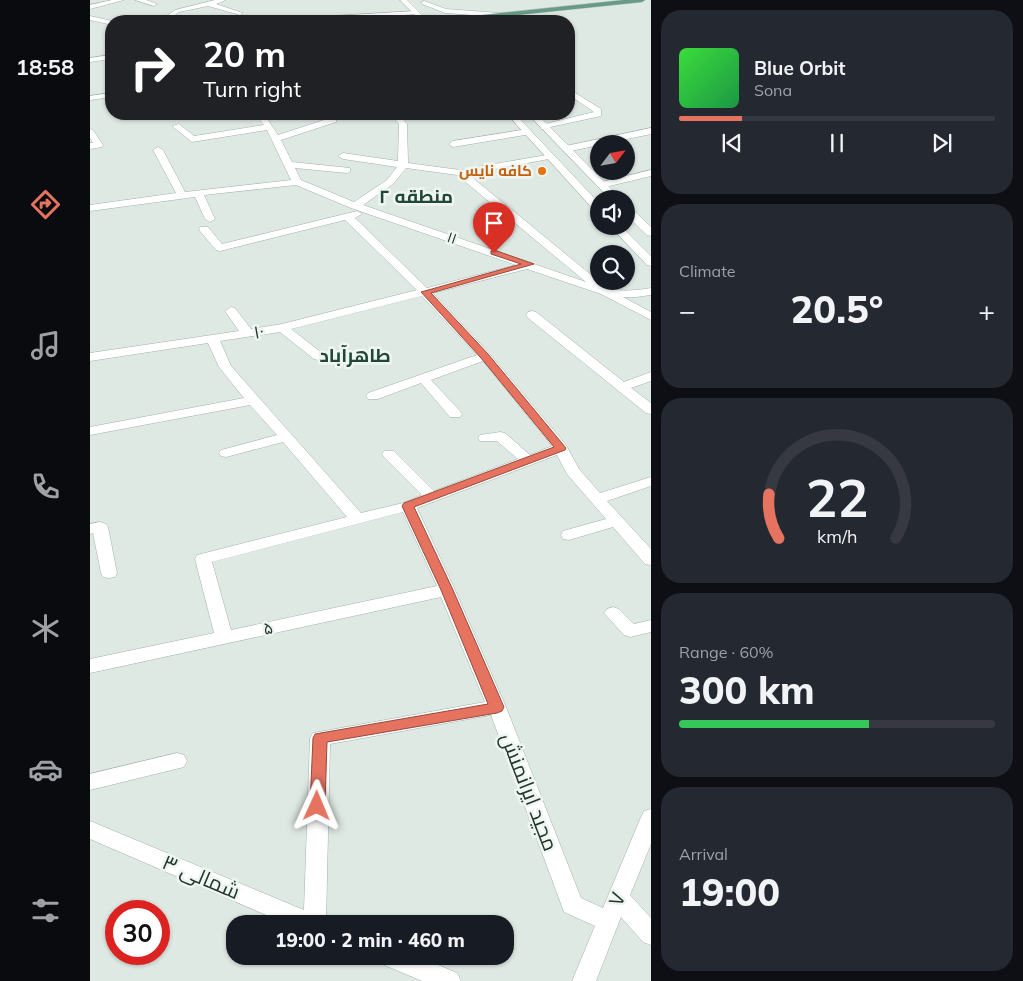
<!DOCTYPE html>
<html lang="en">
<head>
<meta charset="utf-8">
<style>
	:root { --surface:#171b24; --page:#242831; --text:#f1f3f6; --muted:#9ea1a6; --line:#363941; --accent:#e57360 }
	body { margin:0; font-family:Mulish,Cairo,sans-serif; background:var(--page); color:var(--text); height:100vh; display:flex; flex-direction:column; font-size:19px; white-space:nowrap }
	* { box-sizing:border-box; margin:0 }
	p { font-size:16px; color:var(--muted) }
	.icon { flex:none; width:28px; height:28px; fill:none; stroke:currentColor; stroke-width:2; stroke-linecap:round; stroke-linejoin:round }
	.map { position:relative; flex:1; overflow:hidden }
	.panel { display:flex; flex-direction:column; gap:10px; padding:10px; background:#0d0f14; width:372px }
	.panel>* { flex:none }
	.guide { position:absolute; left:15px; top:15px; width:470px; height:105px; border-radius:20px; box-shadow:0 1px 4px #0004; background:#202124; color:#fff; overflow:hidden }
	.needle { width:32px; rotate:59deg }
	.controls { position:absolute; left:500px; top:135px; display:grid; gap:10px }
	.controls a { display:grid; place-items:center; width:45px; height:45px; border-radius:50%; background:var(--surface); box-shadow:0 1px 4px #0004; font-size:25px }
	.speed { position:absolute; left:15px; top:900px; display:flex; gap:10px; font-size:25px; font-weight:700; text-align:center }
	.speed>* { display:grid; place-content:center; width:65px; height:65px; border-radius:50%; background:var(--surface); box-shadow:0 1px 4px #0004; line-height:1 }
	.speed .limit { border:8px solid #d22; background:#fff; color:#111 }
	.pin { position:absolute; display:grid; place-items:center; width:42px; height:42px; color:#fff; margin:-51px -21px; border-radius:50% 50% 50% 0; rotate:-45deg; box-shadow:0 0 5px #0007 }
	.pin .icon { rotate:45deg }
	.me { position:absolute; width:55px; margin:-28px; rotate:1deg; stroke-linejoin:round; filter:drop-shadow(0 0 4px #0008) }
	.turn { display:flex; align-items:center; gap:18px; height:105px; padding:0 15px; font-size:22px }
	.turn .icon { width:65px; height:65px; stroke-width:2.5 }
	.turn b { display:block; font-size:35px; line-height:42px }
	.big { font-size:38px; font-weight:800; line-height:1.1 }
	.panel .tile { flex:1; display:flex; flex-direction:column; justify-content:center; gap:8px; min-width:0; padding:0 18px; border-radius:20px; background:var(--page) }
	.panel .dial { align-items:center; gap:0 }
	.dial svg { height:130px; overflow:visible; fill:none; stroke:var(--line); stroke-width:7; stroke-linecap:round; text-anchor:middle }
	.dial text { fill:var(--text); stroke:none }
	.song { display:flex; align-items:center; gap:15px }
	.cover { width:60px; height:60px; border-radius:8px; background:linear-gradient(135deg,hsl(120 70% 55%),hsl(140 70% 35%)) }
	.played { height:5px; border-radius:2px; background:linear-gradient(90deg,var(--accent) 20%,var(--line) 20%) }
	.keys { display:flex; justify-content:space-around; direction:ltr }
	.heat { display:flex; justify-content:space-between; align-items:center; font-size:28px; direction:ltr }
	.charge { height:8px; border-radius:4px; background:linear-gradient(90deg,#34c759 60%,var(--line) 0) }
	.trip { position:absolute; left:136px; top:915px; width:288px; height:50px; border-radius:20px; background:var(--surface); box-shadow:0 1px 4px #0004; font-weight:800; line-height:50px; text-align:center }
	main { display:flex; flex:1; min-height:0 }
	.tabs { display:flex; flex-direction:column; width:90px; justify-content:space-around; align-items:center; background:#090b0e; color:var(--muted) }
	.tabs .icon { width:35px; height:35px }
	.tabs .selected { color:var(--accent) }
	.tabs b { font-size:22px; color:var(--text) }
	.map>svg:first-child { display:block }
</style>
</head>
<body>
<main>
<nav class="tabs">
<b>18:58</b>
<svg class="icon selected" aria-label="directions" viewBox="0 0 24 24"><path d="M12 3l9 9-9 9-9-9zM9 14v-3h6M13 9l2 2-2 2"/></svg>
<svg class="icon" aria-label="music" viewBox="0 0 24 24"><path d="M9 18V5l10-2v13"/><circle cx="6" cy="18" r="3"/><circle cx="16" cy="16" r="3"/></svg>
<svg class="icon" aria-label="phone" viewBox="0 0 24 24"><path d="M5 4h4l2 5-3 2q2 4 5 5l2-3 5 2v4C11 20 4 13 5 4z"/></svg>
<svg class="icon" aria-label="climate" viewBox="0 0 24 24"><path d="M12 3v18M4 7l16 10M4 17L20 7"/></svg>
<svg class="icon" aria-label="car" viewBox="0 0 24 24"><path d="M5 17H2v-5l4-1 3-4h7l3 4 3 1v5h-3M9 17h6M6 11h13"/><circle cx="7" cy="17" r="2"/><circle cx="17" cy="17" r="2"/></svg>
<svg class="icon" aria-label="filters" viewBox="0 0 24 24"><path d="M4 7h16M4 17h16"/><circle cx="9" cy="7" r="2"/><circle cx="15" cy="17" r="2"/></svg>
</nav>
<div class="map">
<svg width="561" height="981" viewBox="0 0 561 981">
	<rect width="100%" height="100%" fill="#dfe9e3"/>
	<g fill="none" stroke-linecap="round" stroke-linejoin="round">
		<g stroke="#a3b0a9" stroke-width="1">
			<path id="street" d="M22,0H34L0,9V5Z
				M45,0H56L67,4L64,6Z
				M125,0H136L126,4L153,13L150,15L118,6L89,12L79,20L61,21L75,17L85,10Z
				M326,11L328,12V14L243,20L240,18L243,16Z
				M0,16L22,21L21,28L19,27L18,24L0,20Z
				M18,38H21L20,60L16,58Z
				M479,89L511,109V116L451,129V125L504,112L479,95Z
				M21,93V97L0,100V96Z
				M125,114H135L131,117Z
				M166,114H174L188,135L240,118H246V122L191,140L202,162L260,168V172L257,173L205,168L211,180L264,202L297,180L307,167L253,159L248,156L253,153L308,161L309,124L300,114H308L317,124L318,163L370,170L462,154L464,156L459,159L378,174L511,283V287C527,292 545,291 561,288V295L546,297H533L561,312V320L511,294L437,269L343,293L399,353L476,445L489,469L510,493L561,477V486L517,501L561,549V565L555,564L523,527L479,540L473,539L471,535L473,531L516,519L477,474L467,455L327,508L365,590L416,707L491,898L513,908L551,817L554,811L561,809V844L540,895L561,918V945L553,942L531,917L506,981H482L505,926L474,912L401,715L240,744L236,924H197L0,839V821L214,910L220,738L223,733L395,702L351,597L0,673V659L124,633L105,559L107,555L257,517L193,442L136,457L131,456L129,453L131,450L187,435L160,405L0,435V427L154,398L129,367L118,343L0,361V353L149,331L135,311L141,307L145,308L161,329L192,324L327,290L255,220L130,251L126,250L110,231L109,229L110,227H118L132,244L267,211L272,214L265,218L337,288L426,265L261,208L206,185L114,195L125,219L120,222L115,219L105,197L0,211V205L86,193L63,150L68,147L73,150L95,192L201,180L177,130L102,142L82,126L89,124L104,136L174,125ZM316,168L367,175L496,282L273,205L303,184ZM332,296L387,355L278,393L276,396L278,399H288L331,383L360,417H370L372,414L370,411L341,380L393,361L462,446L440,455L415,433L410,432L390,435L388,438L390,441H407L428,459L344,491L304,451H294L292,454L294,457L332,495L313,503L271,513L141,366L130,341L190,332L224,359L228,360L234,356L232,353L201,329ZM313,512L347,586L141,630L122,562Z
				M561,128V134L476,152L471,149L476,146Z
				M0,129L3,130L13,145L12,147L0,149V143H3L0,138Z
				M438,129L441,130V134L363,147L359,144L363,141Z
				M561,170V176L511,188L506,185L508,183Z
				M442,311L446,312L534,382L561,372V381L541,388L561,403V414L556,413L438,318L436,315L438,312Z
				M10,522L16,524L18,527L27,573L25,577L19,578L13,577L11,573L3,533L0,534V524Z
				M523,607L529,609L544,624L561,620V632L540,637L534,635L514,613L517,609Z
				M87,753L94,755L97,761L94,767L0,790V774Z
				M289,956H327L367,973L371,981H332L292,964Z"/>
		</g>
		<g stroke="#9fb4aa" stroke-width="1">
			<path id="secondary" d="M310,0H317L338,21H331Z
				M334,1L356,9L409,13L412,15L409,17L355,13L332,4L331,3Z
				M21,55V59L0,62V58Z
				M417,114H425L509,203V212L505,211Z
				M438,114H447L531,199H520Z
				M536,206L540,207L561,227V236L557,235L536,215Z
				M520,226H531L561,256V266L557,265Z"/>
		</g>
		<g stroke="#bdc3c1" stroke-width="1">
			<path id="primary" d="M534,0H555L552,2L370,21H350L353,19Z"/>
		</g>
		<use href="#street" fill="#fff" fill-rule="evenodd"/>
		<use href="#secondary" fill="#fff" fill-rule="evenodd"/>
		<use href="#primary" fill="#679b88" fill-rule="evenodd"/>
	</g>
	<path fill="#e57360" stroke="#954b3e" d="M404,250L444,264L341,293L398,354L476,448L475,450L324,507L363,590L414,707L412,711L407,713L237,742L235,806L233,810L227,812L222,810L220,806L223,738L225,734L398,704L351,590L312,506L314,503L464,447L391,358L331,292L431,264L401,254V251Z"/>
	<circle fill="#e8710a" stroke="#eff6f2" stroke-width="2" cx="452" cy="171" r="5"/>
	<g text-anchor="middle" stroke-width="5" stroke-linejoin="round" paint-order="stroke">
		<g font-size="15" font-weight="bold" fill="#c56008" stroke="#eff6f2" text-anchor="end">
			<text x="442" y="176">کافه نایس</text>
		</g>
		<g font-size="15" fill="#22372f" stroke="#eff6f2">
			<text transform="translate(362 238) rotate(19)" y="5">۱۱</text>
		</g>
		<g font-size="18" fill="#22372f" stroke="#eff6f2">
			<text transform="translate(169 332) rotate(-10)" y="6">۱۰</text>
			<text transform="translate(178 628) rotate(-12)" y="6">۵</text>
		</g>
		<g font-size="19" font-weight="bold" fill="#204739" stroke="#eff6f2">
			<text x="326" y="203">منطقه ۲</text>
		</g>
		<g font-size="19" font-weight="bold" fill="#204739" stroke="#eff6f2">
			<text x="265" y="362">طاهرآباد</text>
		</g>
		<g font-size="21" fill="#22372f" stroke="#eff6f2">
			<text transform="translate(439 792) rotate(69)" y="7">مجید ایرانمنش</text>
			<text transform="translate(111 877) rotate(23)" y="7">۳ شمالی</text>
			<text transform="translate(527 899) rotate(-68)" y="7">۷</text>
		</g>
	</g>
</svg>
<div class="controls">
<a><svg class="needle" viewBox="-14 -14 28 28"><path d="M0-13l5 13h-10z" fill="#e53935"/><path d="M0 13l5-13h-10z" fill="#9ea1a6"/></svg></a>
<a><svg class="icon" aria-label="sound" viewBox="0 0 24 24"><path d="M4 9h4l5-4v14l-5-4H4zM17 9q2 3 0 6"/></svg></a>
<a><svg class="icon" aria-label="search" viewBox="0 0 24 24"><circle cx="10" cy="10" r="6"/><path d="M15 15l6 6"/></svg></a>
</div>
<div class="speed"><div class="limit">30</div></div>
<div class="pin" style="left:404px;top:253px;background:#d93025"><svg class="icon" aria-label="arrive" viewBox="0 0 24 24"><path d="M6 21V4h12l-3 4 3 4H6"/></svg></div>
<svg class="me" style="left:227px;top:806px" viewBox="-20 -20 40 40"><path d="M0-17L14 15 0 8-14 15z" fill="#e57360" stroke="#fff" stroke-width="4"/></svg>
<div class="trip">19:00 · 2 min · 460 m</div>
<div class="guide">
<div class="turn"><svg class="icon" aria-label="right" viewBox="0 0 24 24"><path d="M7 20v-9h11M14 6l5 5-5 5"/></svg><div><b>20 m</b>Turn right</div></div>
</div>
</div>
<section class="panel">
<div class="tile">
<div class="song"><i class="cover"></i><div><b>Blue Orbit</b><p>Sona</p></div></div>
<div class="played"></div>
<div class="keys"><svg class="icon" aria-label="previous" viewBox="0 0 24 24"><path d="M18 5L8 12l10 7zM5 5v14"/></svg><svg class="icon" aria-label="pause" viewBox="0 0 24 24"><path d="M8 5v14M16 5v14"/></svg><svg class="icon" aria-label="next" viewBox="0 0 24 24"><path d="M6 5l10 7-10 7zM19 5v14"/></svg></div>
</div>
<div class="tile"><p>Climate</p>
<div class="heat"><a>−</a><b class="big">20.5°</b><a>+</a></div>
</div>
<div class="tile dial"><svg viewBox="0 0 100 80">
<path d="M14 69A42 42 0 1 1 86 69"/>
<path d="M14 69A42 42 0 0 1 8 42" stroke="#e57360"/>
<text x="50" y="56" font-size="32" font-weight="700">22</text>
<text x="50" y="72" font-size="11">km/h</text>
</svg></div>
<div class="tile"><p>Range · 60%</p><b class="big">300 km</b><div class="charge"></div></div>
<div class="tile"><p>Arrival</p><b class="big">19:00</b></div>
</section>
</main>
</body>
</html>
